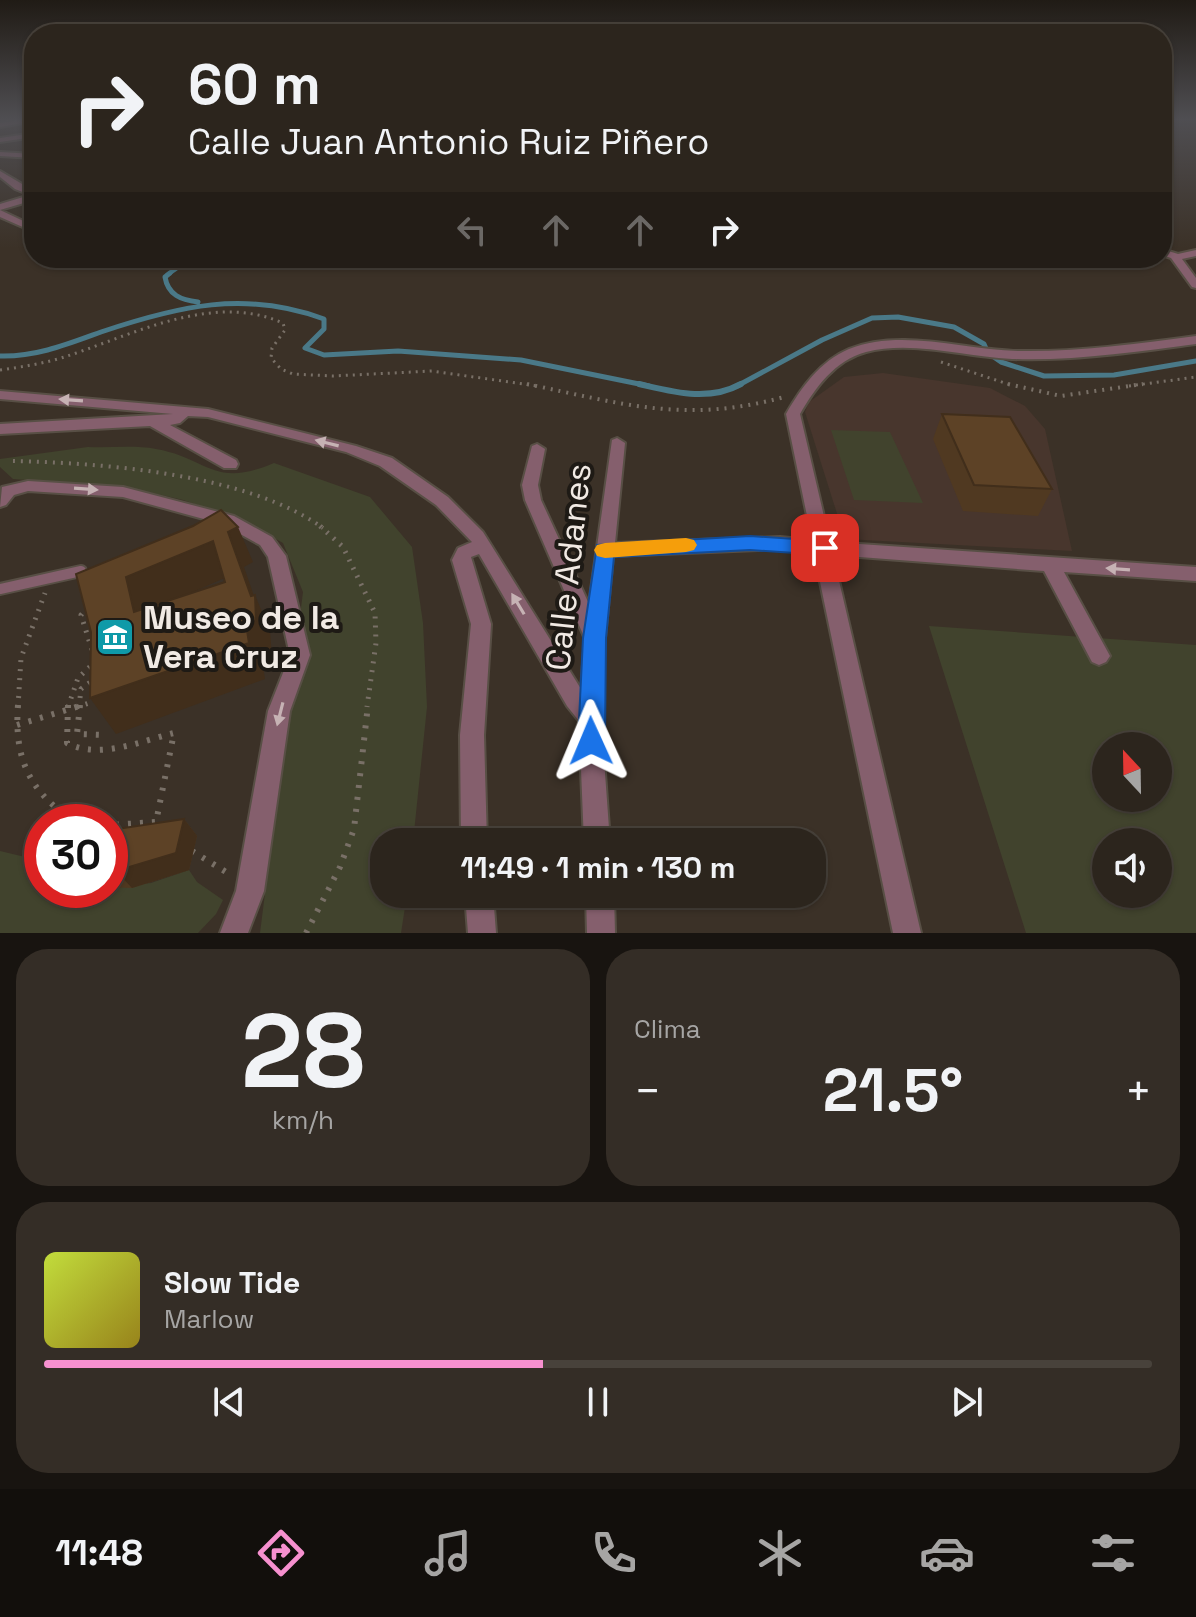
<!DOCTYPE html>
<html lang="es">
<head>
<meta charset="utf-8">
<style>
	:root { --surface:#2c251d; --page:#342d26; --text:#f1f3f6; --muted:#a6a5a4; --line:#48423b; --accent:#f690cf }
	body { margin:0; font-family:"Space Grotesk",sans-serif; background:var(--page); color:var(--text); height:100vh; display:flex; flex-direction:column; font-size:30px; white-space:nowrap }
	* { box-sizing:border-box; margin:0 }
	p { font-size:26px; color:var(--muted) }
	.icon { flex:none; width:44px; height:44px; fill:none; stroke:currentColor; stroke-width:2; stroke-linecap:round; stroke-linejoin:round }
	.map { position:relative; height:933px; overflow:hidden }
	.side { display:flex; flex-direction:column; gap:16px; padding:16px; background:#181410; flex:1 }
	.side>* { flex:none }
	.guide { position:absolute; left:24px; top:24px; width:1148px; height:244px; border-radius:32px; box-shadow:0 2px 6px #0004,0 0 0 2px var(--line); background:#2c251d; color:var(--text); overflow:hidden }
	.needle { width:52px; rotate:338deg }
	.tools { position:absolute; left:1092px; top:732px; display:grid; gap:16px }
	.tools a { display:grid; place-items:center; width:80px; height:80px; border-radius:50%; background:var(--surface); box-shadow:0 2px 6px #0004,0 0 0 2px var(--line); font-size:40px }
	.speed { position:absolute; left:24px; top:804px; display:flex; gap:16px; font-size:40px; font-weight:700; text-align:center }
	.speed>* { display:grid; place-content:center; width:104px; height:104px; border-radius:50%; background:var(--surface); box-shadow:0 2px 6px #0004,0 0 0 2px var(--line); line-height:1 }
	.speed .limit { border:12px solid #d22; background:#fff; color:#111 }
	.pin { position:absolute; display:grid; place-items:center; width:68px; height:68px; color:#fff; margin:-34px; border-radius:16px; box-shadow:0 4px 12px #0006 }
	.me { position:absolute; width:88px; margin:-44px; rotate:359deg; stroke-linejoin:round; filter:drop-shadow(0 0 6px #0008) }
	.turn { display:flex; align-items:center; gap:28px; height:168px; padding:0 32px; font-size:36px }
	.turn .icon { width:104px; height:104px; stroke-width:2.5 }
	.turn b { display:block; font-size:56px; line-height:68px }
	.lanes { display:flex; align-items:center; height:76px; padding:0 32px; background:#0003; justify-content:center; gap:40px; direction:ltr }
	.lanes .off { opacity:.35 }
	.big { font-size:60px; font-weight:600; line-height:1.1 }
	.side .widget { flex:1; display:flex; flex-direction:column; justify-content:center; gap:12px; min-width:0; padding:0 28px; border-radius:32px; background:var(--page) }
	.side .dial { align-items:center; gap:0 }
	.dial b { font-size:104px; line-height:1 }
	.song { display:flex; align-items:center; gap:24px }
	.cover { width:96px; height:96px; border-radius:12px; background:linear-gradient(135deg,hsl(70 70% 55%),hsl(50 70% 35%)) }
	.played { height:8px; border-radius:4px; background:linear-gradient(90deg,var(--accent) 45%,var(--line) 45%) }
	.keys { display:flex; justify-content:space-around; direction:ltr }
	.heat { display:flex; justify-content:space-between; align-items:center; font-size:44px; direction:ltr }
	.side .tiles { flex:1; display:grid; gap:16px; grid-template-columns:1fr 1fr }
	.widget:last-child { grid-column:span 2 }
	.trip { position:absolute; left:370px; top:828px; width:456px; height:80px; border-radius:32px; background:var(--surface); box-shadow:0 2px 6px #0004,0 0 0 2px var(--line); font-weight:600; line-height:80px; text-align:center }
	.dock { display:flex; height:128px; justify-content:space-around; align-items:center; background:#120f0c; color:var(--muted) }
	.dock .icon { width:56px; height:56px }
	.dock .active { color:var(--accent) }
	.dock b { font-size:36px; color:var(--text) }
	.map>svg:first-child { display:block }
</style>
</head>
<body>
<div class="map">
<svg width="1196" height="933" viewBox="0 0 1196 933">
	<rect width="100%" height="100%" fill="#3b3127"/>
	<path fill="#48362d" d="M883,373L990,388L1025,406L1045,429L1072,551L845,539L805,412L809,402L844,377Z"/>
	<path fill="#41432d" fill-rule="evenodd" d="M831,430L890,432L923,503L854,500Z
		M88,447C110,448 135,445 156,449C208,458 213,489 274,463L370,497L412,547L423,623L427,707L413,842H384V894H407L401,933H260L303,592L283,543L242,520L183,500L131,488L13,479L0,467V459Z
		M929,626L1196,645V933H1026ZM1106,746H1158V798H1106ZM1106,842H1158V894H1106Z
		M0,851L42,861V890H110V887L151,883L189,870L197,882L223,900L216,914L198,933H0Z"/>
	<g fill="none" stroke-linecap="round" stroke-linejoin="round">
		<path stroke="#4a7988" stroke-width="4" d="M167,275L186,262L201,258"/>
		<path stroke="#4a7988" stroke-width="5" d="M170,273L165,277C168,295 181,300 198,302
			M0,356C36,357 68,344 101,332C178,306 245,290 324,319V329L305,348L324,355L398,351L521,360L649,386
			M737,386L822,340L872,318L898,317L954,327L984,344L988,353L1001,362L1044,376L1114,375L1196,361"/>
		<path stroke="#4a7988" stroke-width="6" d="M639,384C674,392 708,402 741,384"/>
		<g stroke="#584f45" stroke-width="14">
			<path id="lane" d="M0,589L81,571"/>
		</g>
		<g stroke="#584f45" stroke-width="4">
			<path id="street" d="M31,118H34V121L0,127V123Z
				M34,133V137L0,142V138Z
				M0,152L34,154V158L0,156Z
				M31,167H34V176L30,174Z
				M0,171L34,191V200L0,210V204L30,195L15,189L0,177Z
				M0,210L34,226V232L0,217Z
				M1162,249L1178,254L1196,250V256L1182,259L1196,278V288L1192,287L1171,258L1162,255Z
				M1196,336V344C1135,352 1074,361 1012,359C965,357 912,340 866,352C835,360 815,388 800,414L830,542L1196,567V581L1064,572L1110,656L1106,662L1099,665L1092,662L1044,571L833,555L921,933H893L814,553L780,549L613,556L605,638L601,718L610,842H584L579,721L567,706L479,554L471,557L491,624L484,735L487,842H461L460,735L471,624L452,560L458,548L472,542L436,505L380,466L346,452L208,417L188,416L180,423L170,425L236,460L238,464L236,468H224L150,426L0,434V424L173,414L0,399V391L208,409L356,446L392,458L448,497L483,532L581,689L585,639L525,500L522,485L532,446L537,444L545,449L538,485L541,500L589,604L612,440L617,438L625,443L615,543L780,537L812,540L786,414C801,388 820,361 849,349C901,328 965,350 1019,351C1078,352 1137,344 1196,336Z
				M28,481L123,487L234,516L272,537L286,556L310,655L290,711L264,891L248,933H220L236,891L268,711L290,655L268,557L260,545L222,524L123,497L28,491L14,495L6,505L0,507L2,487Z
				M465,894H493L496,933H468Z
				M586,894H614L615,933H587Z"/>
		</g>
		<path stroke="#797067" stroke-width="3" stroke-dasharray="2 5" stroke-linecap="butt" d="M941,362L1014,386
			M0,370C21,367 41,364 61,358C129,337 211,291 283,323L285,330L272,348L271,358L281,369L293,374L333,376L432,371L537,386
			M1129,386L1196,377"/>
		<path stroke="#797067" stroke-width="4" stroke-dasharray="2 6" stroke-linecap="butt" d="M527,384C623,404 686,424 784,397
			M1008,384L1061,396L1143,384
			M13,461C104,463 248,474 323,528"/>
		<path stroke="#797067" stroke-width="5" stroke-dasharray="2 7" stroke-linecap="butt" d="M320,526L343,547L375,613L376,643L367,707
			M88,607L81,615L92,650
			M18,707L21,658L45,593
			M68,707L78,678L95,662
			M77,707L95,701
			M79,707L81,689L93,680"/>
		<path stroke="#797067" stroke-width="6" stroke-dasharray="3 9" stroke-linecap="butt" d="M18,705C15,745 22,778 54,806C64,814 83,818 95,822
			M68,705L67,743C99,760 141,741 174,733L156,822L110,825
			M80,705L77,734L106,735
			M17,725L83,705
			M192,851L231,875
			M306,933L340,867L354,829L368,705"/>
		<use href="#lane" stroke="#855f6d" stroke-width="10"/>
		<use href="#street" fill="#855f6d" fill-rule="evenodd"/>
	</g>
	<path fill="#503921" d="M942,414L1052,489L1038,516L963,511L933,439Z
		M184,819L197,836L189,870L132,888L110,887V830Z"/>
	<path fill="#412e1b" d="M238,527L253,562L244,567L255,599V595L270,631L272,657L262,660L265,679L116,734L90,698L246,624L251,596L228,532Z
		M213,541L229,576L146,613L134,612L126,577Z
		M184,819L197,836L189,870L132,888L116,871Z"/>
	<path fill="#5d4226" stroke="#412e1b" stroke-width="2" fill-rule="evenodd" d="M942,414L1010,417L1052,489L974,485Z
		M221,510L238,527L228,532L251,596L255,595L256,621L246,624L249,643L90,698L91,632L76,574L193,526ZM213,541L225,582L134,612L126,577Z
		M184,819L176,853L116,871H110V830Z"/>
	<defs><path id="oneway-solid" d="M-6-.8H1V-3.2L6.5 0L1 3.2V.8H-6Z" transform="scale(2)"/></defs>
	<g fill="#c6b2b4">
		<use href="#oneway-solid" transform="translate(71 400) rotate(-176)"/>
		<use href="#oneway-solid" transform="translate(327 443) rotate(-166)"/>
		<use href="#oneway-solid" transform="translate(86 489) rotate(4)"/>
		<use href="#oneway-solid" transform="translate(1118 569) rotate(-176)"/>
		<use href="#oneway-solid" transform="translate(518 604) rotate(-121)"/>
		<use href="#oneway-solid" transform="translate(280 714) rotate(104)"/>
	</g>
	<linearGradient id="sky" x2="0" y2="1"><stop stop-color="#201b15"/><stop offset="0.48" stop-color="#4f4e52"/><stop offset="1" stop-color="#4f4e52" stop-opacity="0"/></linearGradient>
	<rect width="1196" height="248" fill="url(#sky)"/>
	<path fill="#1a73e8" stroke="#114b97" stroke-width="2" d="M750,536L825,541L832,543L835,548L832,553L825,555L750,550L614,557L606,638L605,741L601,749L591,753L582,749L578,741L583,638L597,545Z"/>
	<path fill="#f59e0b" d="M686,538L694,540L697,545L694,550L686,552L605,558L597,556L594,550L597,545L605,543Z"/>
	<defs>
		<g id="museum-square" transform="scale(2)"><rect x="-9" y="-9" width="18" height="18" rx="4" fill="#0f9aa8" stroke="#1e1a15"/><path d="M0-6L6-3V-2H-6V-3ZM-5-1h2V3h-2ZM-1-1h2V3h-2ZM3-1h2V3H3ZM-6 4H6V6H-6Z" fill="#fff"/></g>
	</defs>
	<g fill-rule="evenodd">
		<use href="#museum-square" x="115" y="637"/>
	</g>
	<g text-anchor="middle" stroke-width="8" stroke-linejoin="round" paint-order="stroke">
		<g font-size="34" fill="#f1eae4" stroke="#1e1a15">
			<text transform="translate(568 567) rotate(-84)" y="12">Calle Adanes</text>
		</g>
		<g font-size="34" font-weight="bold" fill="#f1eae4" stroke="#1e1a15" text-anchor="start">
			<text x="143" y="629">Museo de la<tspan x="143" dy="39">Vera Cruz</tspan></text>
		</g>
	</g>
</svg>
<div class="tools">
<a><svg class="needle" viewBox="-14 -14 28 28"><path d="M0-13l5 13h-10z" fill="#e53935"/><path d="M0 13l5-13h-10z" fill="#a6a5a4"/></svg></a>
<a><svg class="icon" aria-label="sound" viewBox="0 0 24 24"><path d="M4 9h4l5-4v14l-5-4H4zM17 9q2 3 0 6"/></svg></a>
</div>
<div class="speed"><div class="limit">30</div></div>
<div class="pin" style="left:825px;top:548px;background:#d93025"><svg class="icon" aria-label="arrive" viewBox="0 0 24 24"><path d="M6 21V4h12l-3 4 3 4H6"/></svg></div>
<svg class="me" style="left:591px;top:741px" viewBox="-20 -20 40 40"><path d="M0-17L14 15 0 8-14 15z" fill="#1a73e8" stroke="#fff" stroke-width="4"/></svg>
<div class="trip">11:49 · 1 min · 130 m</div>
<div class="guide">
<div class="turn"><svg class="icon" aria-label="right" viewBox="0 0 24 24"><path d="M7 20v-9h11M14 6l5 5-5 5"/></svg><div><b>60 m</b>Calle Juan Antonio Ruiz Piñero</div></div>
<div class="lanes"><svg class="icon off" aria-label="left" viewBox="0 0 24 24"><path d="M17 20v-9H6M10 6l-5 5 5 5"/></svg><svg class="icon off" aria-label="ahead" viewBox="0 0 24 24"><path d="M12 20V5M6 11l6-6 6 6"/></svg><svg class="icon off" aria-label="ahead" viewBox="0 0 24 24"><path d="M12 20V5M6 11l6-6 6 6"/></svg><svg class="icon" aria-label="right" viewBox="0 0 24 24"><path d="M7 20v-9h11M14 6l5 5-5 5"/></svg></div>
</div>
</div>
<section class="side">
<div class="tiles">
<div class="widget dial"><b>28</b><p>km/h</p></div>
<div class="widget"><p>Clima</p>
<div class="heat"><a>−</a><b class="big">21.5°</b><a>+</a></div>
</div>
<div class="widget">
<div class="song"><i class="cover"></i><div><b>Slow Tide</b><p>Marlow</p></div></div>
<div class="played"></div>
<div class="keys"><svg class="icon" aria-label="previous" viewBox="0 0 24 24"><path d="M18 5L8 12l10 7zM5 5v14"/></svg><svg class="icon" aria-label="pause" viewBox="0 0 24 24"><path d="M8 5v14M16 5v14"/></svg><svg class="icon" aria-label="next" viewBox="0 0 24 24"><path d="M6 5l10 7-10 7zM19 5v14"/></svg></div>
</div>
</div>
</section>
<nav class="dock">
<b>11:48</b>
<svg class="icon active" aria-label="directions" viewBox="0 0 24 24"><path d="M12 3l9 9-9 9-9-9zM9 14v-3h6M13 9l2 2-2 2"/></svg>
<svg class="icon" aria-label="music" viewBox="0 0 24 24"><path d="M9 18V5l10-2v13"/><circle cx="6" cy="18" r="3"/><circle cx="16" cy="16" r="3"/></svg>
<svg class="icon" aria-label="phone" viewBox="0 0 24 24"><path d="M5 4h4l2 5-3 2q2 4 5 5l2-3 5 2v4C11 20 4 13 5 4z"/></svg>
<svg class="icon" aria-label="climate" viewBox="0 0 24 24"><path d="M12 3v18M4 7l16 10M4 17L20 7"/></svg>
<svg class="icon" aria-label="car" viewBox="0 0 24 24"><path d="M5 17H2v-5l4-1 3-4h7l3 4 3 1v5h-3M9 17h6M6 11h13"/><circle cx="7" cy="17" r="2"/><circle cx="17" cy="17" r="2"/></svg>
<svg class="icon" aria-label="filters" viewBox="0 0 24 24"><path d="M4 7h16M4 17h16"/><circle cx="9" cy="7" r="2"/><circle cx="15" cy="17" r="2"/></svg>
</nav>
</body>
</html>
